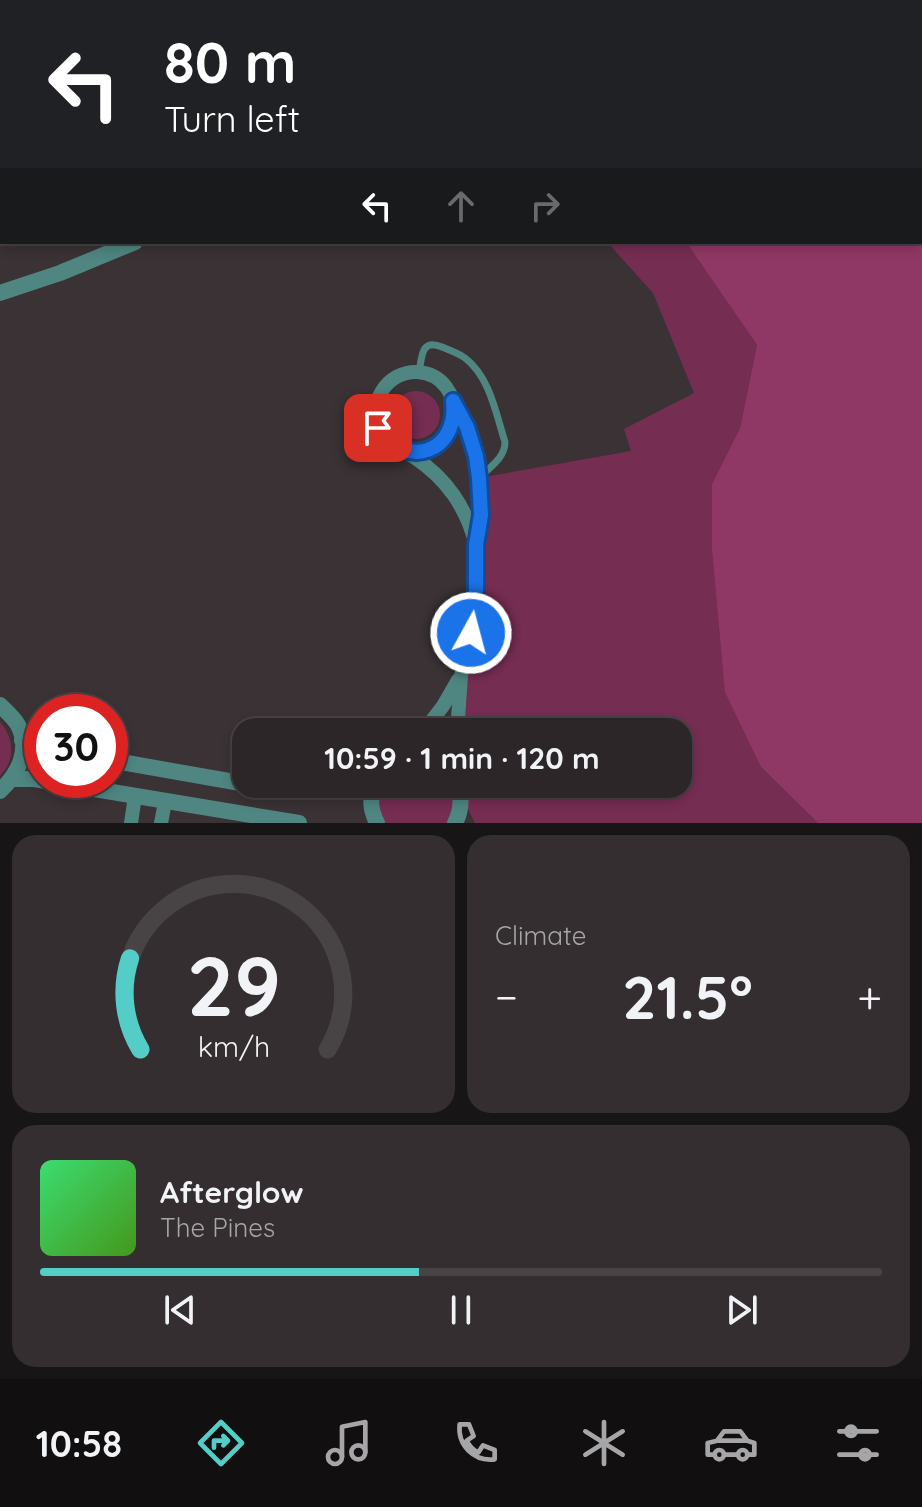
<!DOCTYPE html>
<html lang="en">
<head>
<meta charset="utf-8">
<style>
	:root { --surface:#2c2628; --page:#342e30; --text:#f1f3f6; --muted:#a6a5a8; --line:#484345; --accent:#54cdc7 }
	body { margin:0; font-family:Quicksand,sans-serif; background:var(--page); color:var(--text); height:100vh; display:flex; flex-direction:column; font-size:30px; white-space:nowrap }
	* { box-sizing:border-box; margin:0 }
	p { font-size:26px; color:var(--muted) }
	.icon { flex:none; width:44px; height:44px; fill:none; stroke:currentColor; stroke-width:2; stroke-linecap:round; stroke-linejoin:round }
	.map { position:relative; height:823px; overflow:hidden }
	.details { display:flex; flex-direction:column; gap:12px; padding:12px; background:#181516; flex:1 }
	.details>* { flex:none }
	.top-card { position:absolute; left:0px; top:0px; width:922px; height:244px; box-shadow:0 4px 12px #0003,0 0 0 2px var(--line); background:#202124; color:#fff; overflow:hidden }
	.speed { position:absolute; left:24px; top:694px; display:flex; gap:16px; font-size:40px; font-weight:700; text-align:center }
	.speed>* { display:grid; place-content:center; width:104px; height:104px; border-radius:50%; background:var(--surface); box-shadow:0 4px 12px #0003,0 0 0 2px var(--line); line-height:1 }
	.speed .limit { border:12px solid #d22; background:#fff; color:#111 }
	.pin { position:absolute; display:grid; place-items:center; width:68px; height:68px; color:#fff; margin:-34px; border-radius:16px; box-shadow:0 4px 12px #0006 }
	.me { position:absolute; width:88px; margin:-44px; rotate:7deg; stroke-linejoin:round; filter:drop-shadow(0 0 6px #0008) }
	.turn { display:flex; align-items:center; gap:28px; height:168px; padding:0 32px; font-size:36px }
	.turn .icon { width:104px; height:104px; stroke-width:2.5 }
	.turn b { display:block; font-size:56px; line-height:68px }
	.lanes { display:flex; align-items:center; height:76px; padding:0 32px; background:#0003; justify-content:center; gap:40px; direction:ltr }
	.lanes .off { opacity:.35 }
	.big { font-size:60px; font-weight:800; line-height:1.1 }
	.details .widget { flex:1; display:flex; flex-direction:column; justify-content:center; gap:12px; min-width:0; padding:0 28px; border-radius:24px; background:var(--page) }
	.details .dial { align-items:center; gap:0 }
	.dial svg { height:208px; overflow:visible; fill:none; stroke:var(--line); stroke-width:7; stroke-linecap:round; text-anchor:middle }
	.dial text { fill:var(--text); stroke:none }
	.song { display:flex; align-items:center; gap:24px }
	.cover { width:96px; height:96px; border-radius:12px; background:linear-gradient(135deg,hsl(140 70% 55%),hsl(100 70% 35%)) }
	.played { height:8px; border-radius:4px; background:linear-gradient(90deg,var(--accent) 45%,var(--line) 45%) }
	.keys { display:flex; justify-content:space-around; direction:ltr }
	.heat { display:flex; justify-content:space-between; align-items:center; font-size:44px; direction:ltr }
	.details .tiles { flex:1; display:grid; gap:12px; grid-template-columns:1fr 1fr }
	.widget:last-child { grid-column:span 2 }
	.trip { position:absolute; left:232px; top:718px; width:460px; height:80px; border-radius:24px; background:var(--surface); box-shadow:0 4px 12px #0003,0 0 0 2px var(--line); font-weight:800; line-height:80px; text-align:center }
	.tab-bar { display:flex; height:128px; justify-content:space-around; align-items:center; background:#120f10; color:var(--muted) }
	.tab-bar .icon { width:56px; height:56px }
	.tab-bar .selected { color:var(--accent) }
	.tab-bar b { font-size:36px; color:var(--text) }
	.map>svg:first-child { display:block }
</style>
</head>
<body>
<div class="map">
<svg width="922" height="823" viewBox="0 0 922 823">
	<rect width="100%" height="100%" fill="#3a3235"/>
	<path fill="#762d52" d="M467,0H587L581,2H461Z
		M831,0H922V48L920,47V2H836Z
		M607,242H686L757,345L740,428L712,484L761,767L818,823H475L462,797L460,784H678V732H457L471,633L479,478L631,451L624,429L694,393L653,293Z
		M392 415a24 24 0 1 1 48 0a24 24 0 1 1-48 0Z
		M0,722C14,737 16,760 0,776Z
		M383,784H450C456,799 454,809 448,823H385C379,809 377,799 383,784Z"/>
	<path fill="#903865" d="M920,47L922,48V823H818L761,767L725,692L712,548V484L740,428L757,345L686,242H920Z"/>
	<g fill="none" stroke-linecap="round" stroke-linejoin="round">
		<path stroke="#4f8682" stroke-width="7" d="M225,2L226,0
			M245,2L255,0
			M0,62H2
			M419,372C422,357 421,338 442,347C449,350 458,353 465,358C490,377 496,414 505,442C505,458 490,467 479,478"/>
		<path stroke="#4f8682" stroke-width="14" d="M455,405L467,427L476,456L481,515L476,545V589L471,633L461,676L457,732
			M402,450C468,460 469,376 418,372C387,370 365,405 381,432C388,444 403,450 414,457C447,479 466,507 476,545
			M423,732L443,706L458,680
			M131,823L135,796
			M161,823L165,802"/>
		<path stroke="#4f8682" stroke-width="16" d="M698,2L703,0
			M0,293L60,273L135,242
			M0,705C6,711 14,718 18,725C31,750 18,774 0,791
			M22,740L42,747
			M110,760L246,784
			M13,779H34L299,823
			M247,784L274,789L334,784
			M374,784C370,799 370,809 377,823
			M455,823C462,810 462,798 458,784"/>
		<path stroke="#57b3ae" stroke-width="16" d="M431,2L437,0
			M610,2L616,0
			M0,128H2
			M0,202H2"/>
	</g>
	<g fill="none" stroke-linecap="round" stroke-linejoin="round">
		<g stroke="#114b97" stroke-width="20">
			<path id="route" d="M378,428C406,471 459,452 453,401L467,427L476,456L479,478L481,515L476,545V589L471,633"/>
		</g>
		<use href="#route" stroke="#1a73e8" stroke-width="14"/>
	</g>
</svg>
<div class="speed"><div class="limit">30</div></div>
<div class="pin" style="left:378px;top:428px;background:#d93025"><svg class="icon" aria-label="arrive" viewBox="0 0 24 24"><path d="M6 21V4h12l-3 4 3 4H6"/></svg></div>
<svg class="me" style="left:471px;top:633px" viewBox="-20 -20 40 40"><circle r="17" fill="#1a73e8" stroke="#fff" stroke-width="3"/><path d="M0-11L8 9 0 5-8 9z" fill="#fff"/></svg>
<div class="trip">10:59 · 1 min · 120 m</div>
<div class="top-card">
<div class="turn"><svg class="icon" aria-label="left" viewBox="0 0 24 24"><path d="M17 20v-9H6M10 6l-5 5 5 5"/></svg><div><b>80 m</b>Turn left</div></div>
<div class="lanes"><svg class="icon" aria-label="left" viewBox="0 0 24 24"><path d="M17 20v-9H6M10 6l-5 5 5 5"/></svg><svg class="icon off" aria-label="ahead" viewBox="0 0 24 24"><path d="M12 20V5M6 11l6-6 6 6"/></svg><svg class="icon off" aria-label="right" viewBox="0 0 24 24"><path d="M7 20v-9h11M14 6l5 5-5 5"/></svg></div>
</div>
</div>
<section class="details">
<div class="tiles">
<div class="widget dial"><svg viewBox="0 0 100 80">
<path d="M14 69A42 42 0 1 1 86 69"/>
<path d="M14 69A42 42 0 0 1 10 34" stroke="#54cdc7"/>
<text x="50" y="56" font-size="32" font-weight="700">29</text>
<text x="50" y="72" font-size="11">km/h</text>
</svg></div>
<div class="widget"><p>Climate</p>
<div class="heat"><a>−</a><b class="big">21.5°</b><a>+</a></div>
</div>
<div class="widget">
<div class="song"><i class="cover"></i><div><b>Afterglow</b><p>The Pines</p></div></div>
<div class="played"></div>
<div class="keys"><svg class="icon" aria-label="previous" viewBox="0 0 24 24"><path d="M18 5L8 12l10 7zM5 5v14"/></svg><svg class="icon" aria-label="pause" viewBox="0 0 24 24"><path d="M8 5v14M16 5v14"/></svg><svg class="icon" aria-label="next" viewBox="0 0 24 24"><path d="M6 5l10 7-10 7zM19 5v14"/></svg></div>
</div>
</div>
</section>
<nav class="tab-bar">
<b>10:58</b>
<svg class="icon selected" aria-label="directions" viewBox="0 0 24 24"><path d="M12 3l9 9-9 9-9-9zM9 14v-3h6M13 9l2 2-2 2"/></svg>
<svg class="icon" aria-label="music" viewBox="0 0 24 24"><path d="M9 18V5l10-2v13"/><circle cx="6" cy="18" r="3"/><circle cx="16" cy="16" r="3"/></svg>
<svg class="icon" aria-label="phone" viewBox="0 0 24 24"><path d="M5 4h4l2 5-3 2q2 4 5 5l2-3 5 2v4C11 20 4 13 5 4z"/></svg>
<svg class="icon" aria-label="climate" viewBox="0 0 24 24"><path d="M12 3v18M4 7l16 10M4 17L20 7"/></svg>
<svg class="icon" aria-label="car" viewBox="0 0 24 24"><path d="M5 17H2v-5l4-1 3-4h7l3 4 3 1v5h-3M9 17h6M6 11h13"/><circle cx="7" cy="17" r="2"/><circle cx="17" cy="17" r="2"/></svg>
<svg class="icon" aria-label="filters" viewBox="0 0 24 24"><path d="M4 7h16M4 17h16"/><circle cx="9" cy="7" r="2"/><circle cx="15" cy="17" r="2"/></svg>
</nav>
</body>
</html>
